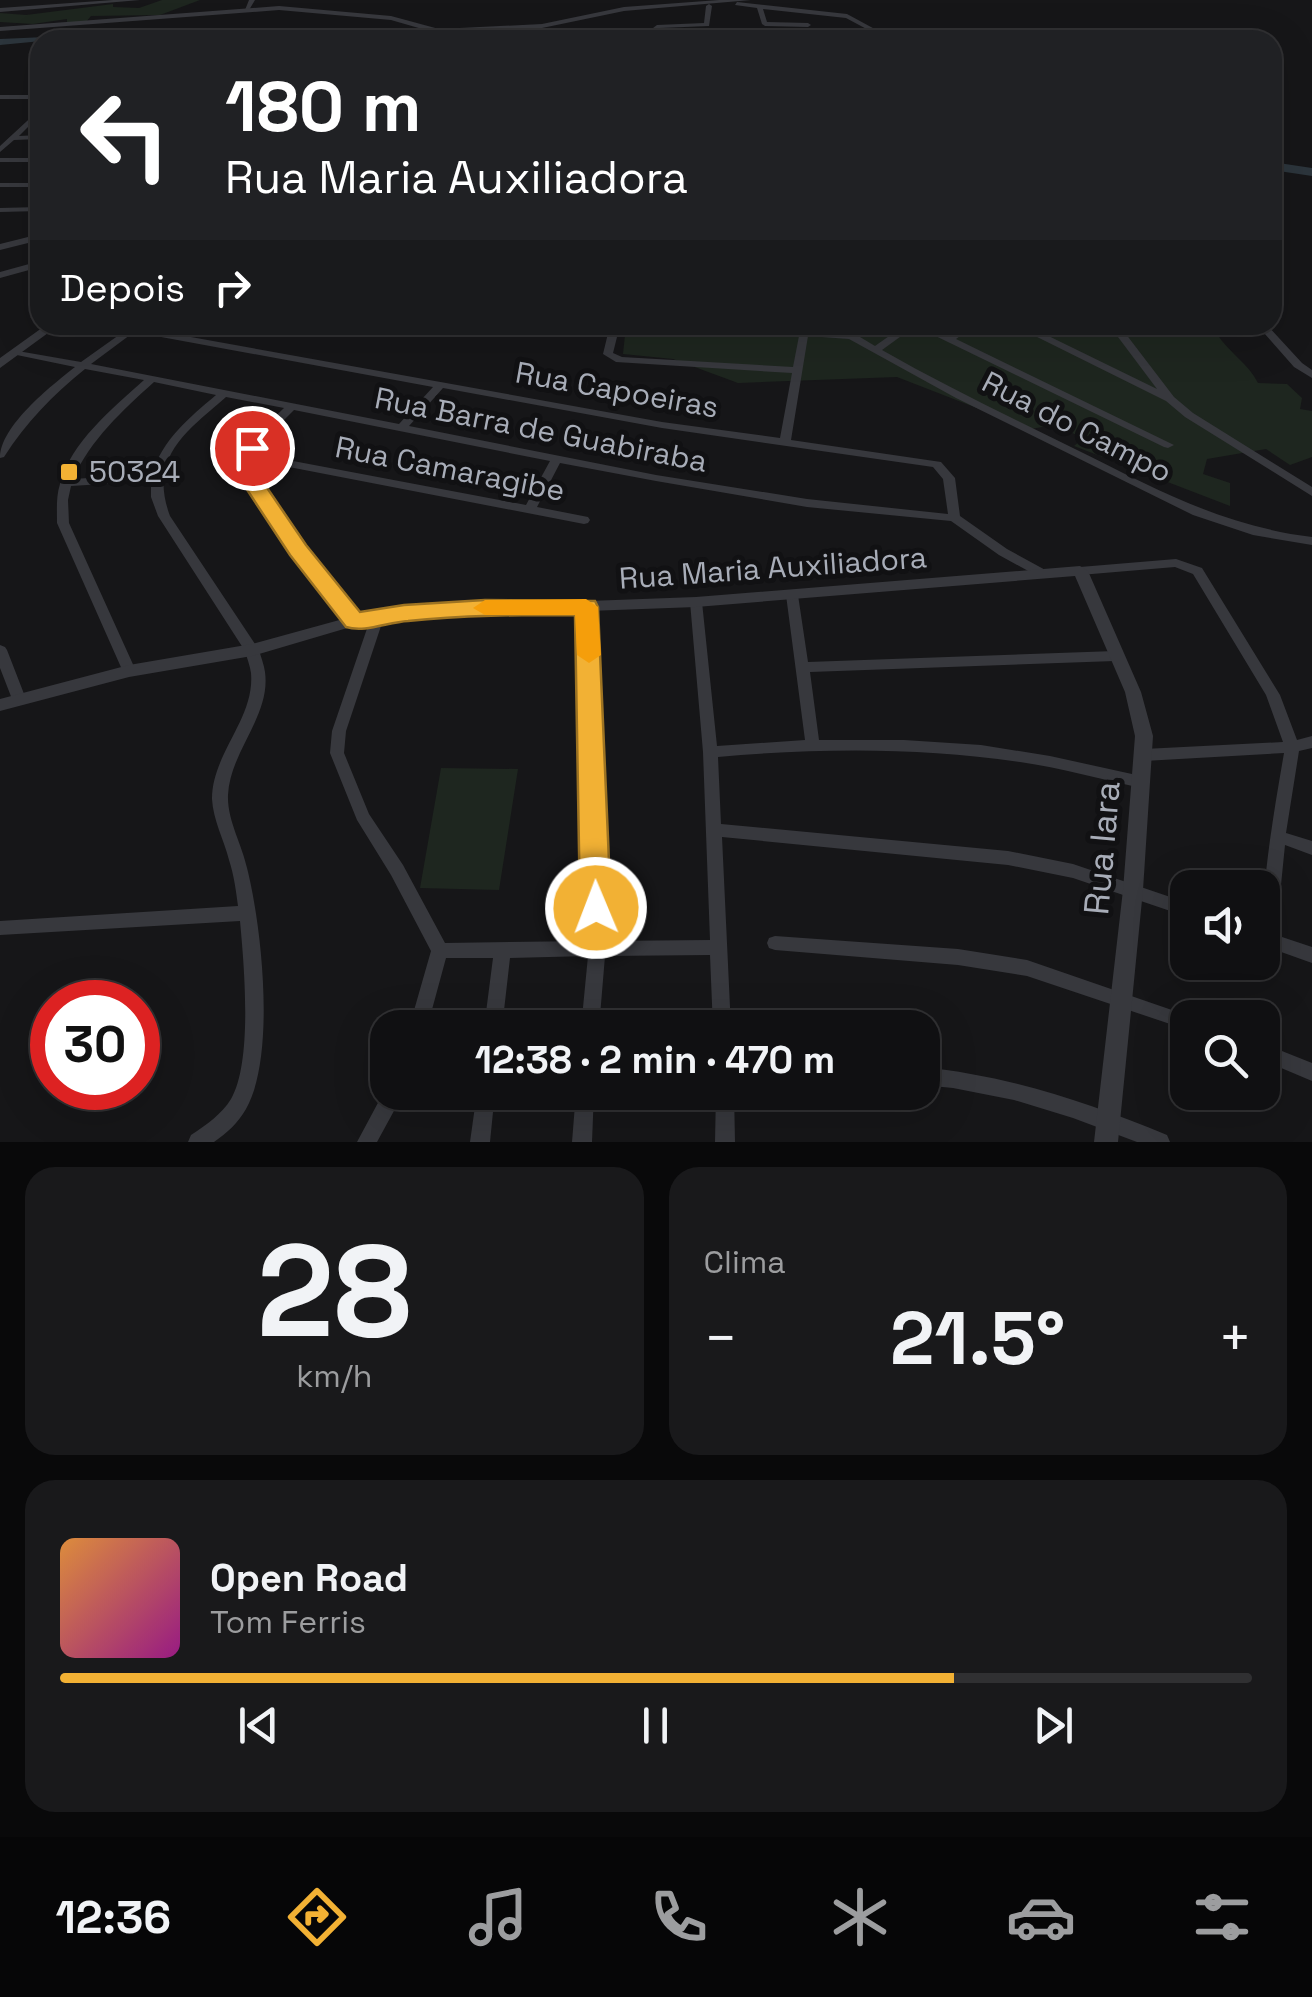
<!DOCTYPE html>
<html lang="pt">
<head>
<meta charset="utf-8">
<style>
	:root { --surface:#101012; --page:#19191b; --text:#f1f3f6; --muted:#9c9d9f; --line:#303032; --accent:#f2b134 }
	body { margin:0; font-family:"Space Grotesk",sans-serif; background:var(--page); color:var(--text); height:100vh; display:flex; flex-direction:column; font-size:38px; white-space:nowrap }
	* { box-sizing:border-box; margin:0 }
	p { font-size:32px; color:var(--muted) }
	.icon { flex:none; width:55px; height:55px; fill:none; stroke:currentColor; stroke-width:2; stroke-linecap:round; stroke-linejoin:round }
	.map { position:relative; height:1142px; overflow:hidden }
	.side { display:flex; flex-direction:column; gap:25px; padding:25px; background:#09090a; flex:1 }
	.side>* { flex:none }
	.banner { position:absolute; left:30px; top:30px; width:1252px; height:305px; border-radius:30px; box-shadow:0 10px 40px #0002,0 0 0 2px var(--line); background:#202124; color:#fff; overflow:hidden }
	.buttons { position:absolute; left:1170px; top:870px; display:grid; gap:20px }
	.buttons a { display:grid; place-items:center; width:110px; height:110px; border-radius:20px; background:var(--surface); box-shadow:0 10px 40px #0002,0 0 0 2px var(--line); font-size:50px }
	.speed { position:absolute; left:30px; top:980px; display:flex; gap:20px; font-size:50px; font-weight:700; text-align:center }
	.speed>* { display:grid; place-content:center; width:130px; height:130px; border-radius:50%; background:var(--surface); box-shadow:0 10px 40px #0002,0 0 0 2px var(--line); line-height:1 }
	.speed .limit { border:15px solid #d22; background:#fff; color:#111 }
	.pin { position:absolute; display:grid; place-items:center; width:85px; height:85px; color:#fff; margin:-42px; border:5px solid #fff; border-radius:50%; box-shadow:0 2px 10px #0007 }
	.me { position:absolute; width:110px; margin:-55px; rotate:359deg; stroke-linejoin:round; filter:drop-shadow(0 0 8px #0008) }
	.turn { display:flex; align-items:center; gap:35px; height:210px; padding:0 30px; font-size:45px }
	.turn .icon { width:130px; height:130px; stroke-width:2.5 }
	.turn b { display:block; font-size:70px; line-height:85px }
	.then { display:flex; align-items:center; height:95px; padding:0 30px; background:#0003; gap:20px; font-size:38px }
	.big { font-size:75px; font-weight:700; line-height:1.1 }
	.side .card { flex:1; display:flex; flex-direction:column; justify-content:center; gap:15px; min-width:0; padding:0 35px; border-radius:30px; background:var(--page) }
	.side .dial { align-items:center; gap:0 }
	.dial b { font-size:130px; line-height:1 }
	.song { display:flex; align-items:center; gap:30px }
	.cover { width:120px; height:120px; border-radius:15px; background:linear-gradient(135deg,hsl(30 70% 55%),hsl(310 70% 35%)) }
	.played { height:10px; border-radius:5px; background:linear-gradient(90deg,var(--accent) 75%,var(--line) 75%) }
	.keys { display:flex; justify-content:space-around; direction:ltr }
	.heat { display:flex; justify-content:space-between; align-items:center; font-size:55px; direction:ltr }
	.side .tiles { flex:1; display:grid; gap:25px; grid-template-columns:1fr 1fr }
	.card:last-child { grid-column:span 2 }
	.trip { position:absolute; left:370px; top:1010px; width:570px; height:100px; border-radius:30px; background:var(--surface); box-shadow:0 10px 40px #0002,0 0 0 2px var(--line); font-weight:700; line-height:100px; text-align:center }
	.dock { display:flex; height:160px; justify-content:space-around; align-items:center; background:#060607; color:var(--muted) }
	.dock .icon { width:70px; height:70px }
	.dock .on { color:var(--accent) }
	.dock b { font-size:45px; color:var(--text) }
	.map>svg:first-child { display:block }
</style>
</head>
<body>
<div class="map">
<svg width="1312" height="1142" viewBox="0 0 1312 1142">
	<rect width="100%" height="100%" fill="#161618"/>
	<path fill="#1e261f" d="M162,0H200L160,15L91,16L85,23L67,24V19L33,24L0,22V13L26,15L113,4V7L139,8Z
		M626,325H822L853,339L833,325H1236L1217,334C1229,353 1248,363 1258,383L1287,384L1302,398L1300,409L1312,411V457L1290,465L1266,449L1207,459L1203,474L1230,483V506L1074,446L1084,438L1053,425L1031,429L897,377L738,383L673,359L623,354Z
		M441,768L518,769L499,890L420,888Z"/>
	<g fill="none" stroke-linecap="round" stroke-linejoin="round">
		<path fill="#2c353c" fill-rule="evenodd" d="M272,29L324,40L272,35L75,40L81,37Z
			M46,37L52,40L0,45V39Z
			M1272,162L1312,168V176L1272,170Z"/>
		<path fill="#37383d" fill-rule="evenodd" d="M113,0H140L0,12V8Z
			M249,0H255L249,10H245Z
			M737,2L847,14L895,40H887L846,18L763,9L767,22L808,23L811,25L808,27L765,26L762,24L757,8L735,5Z
			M709,4L712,6L709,26L660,28L644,40H637L657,25L704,23L706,6Z
			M0,95H40V99H0Z
			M40,109V115L19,136L40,135V139L14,140L0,152V146Z
			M0,158H40V162H0Z
			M0,183H40V187H0Z
			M40,207V211L0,212V208Z
			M40,234V240L0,250V244Z
			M40,261V267L0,278V272Z
			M133,325H144L141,328L662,422L780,438L792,373L616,362L603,354L610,325H620L613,353L622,357L793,367L799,336L684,328L679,325H727L839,332L828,325H840L875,346C908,323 910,317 949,336L964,325H975L956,339L1174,445L1168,448L1164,447L915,326L882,350C945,386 1010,417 1075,449C1154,488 1222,526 1312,537V545L1253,535L1193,515L956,398L849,339L808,336L791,440L941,462L955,478L960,516L1007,549L1049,572L1051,575L1049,578H1041L999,555L951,521L807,507L656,481L560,463L537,507L588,517L590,520L588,523L584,524L253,460L251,464L254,476L302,547L359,618L361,621L354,625L349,624L294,553L242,476C236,449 265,426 284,408L226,397C186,432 148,457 170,516L259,650C261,657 264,665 265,672C271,716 230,751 228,795C227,820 242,844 247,868C262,927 276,1056 246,1109C238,1123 227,1133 214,1142H188L191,1135C206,1125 222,1114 231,1099C253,1061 244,964 240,921L0,935V921L238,906C236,891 234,875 229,860C224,840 213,820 212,799C212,753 255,719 251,673C250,666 247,658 245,651L158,516L151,497V481L71,486L68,500L69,523L136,671L134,674H124L57,523C57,510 56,496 60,484C71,442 112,409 144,380L85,369C53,395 26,422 4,457L0,458C0,426 51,386 75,367L12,354V350L81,362ZM134,332L433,387L399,424L91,364ZM154,382L216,395C190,417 162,440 152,474L73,479C91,439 122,411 154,382ZM443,388L662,428L933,467L943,479L948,514L807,499L656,475L409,426ZM294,410L550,461L526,505L256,454L265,439Z
			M376,325C389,325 397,332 410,331C428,331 445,325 463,325L461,327C433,333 400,347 376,325Z
			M1013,325H1026L1157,389L1109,325H1119L1174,397L1193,413L1312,487V496L1185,417L1166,401Z
			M1257,325H1267L1302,363L1312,370V378L1294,367Z
			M1176,559L1202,568L1280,695L1297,740L1312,736V748L1299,751L1286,833L1312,841V855L1285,845L1276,935L1312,947V963L1262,945C1262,880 1273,817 1284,753L1144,761L1139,759L1137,755L1139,751L1144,749L1283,742L1266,695L1193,574L1175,567L1080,575L1074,571L1080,567Z
			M792,591L798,595L808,662L1115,651L1120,653L1122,656L1120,659L1115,661L810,672L819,740H904L981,745L1050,756L1141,776L1146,778L1148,782L1146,786L1141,788C1101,779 1061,768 1020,762C919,747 818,748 718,757L721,824L1008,851L1073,864L1188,903V917L1073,878L1008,865L722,837L731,1028H713L710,955L605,956L599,1028H581L588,956L510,958L502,1028H484L493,958H446L427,1028H409L431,951L391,875L357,820L330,753L332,731L372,614L377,613L384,617L346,731L344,753L369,814L403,865L445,943L588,941L580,607L586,603L592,607L605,941L710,940L703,752L690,602L696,598L702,602L717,746L805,740L786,595Z
			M0,645L5,647L7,650L26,699L24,703H14L12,699L0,668Z
			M775,936L958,949L1027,960L1195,1018H1188V1030L1027,976L958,965L775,950L769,948L767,943L769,938Z
			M1262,1043L1312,1063V1081L1262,1060Z
			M922,1067C1009,1076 1087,1102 1167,1135L1170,1142H1137L1073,1118L1014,1100L953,1088L922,1085Z
			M387,1086L388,1092H403L401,1098L377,1142H357Z
			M477,1092H495L490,1142H470Z
			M576,1092H594L592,1142H572Z
			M716,1092H734L735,1142H715Z"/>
		<path fill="#37383d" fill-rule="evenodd" d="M719,0H751L624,11L542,28L447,33L457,40H448L436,33L391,20L279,10L0,31V27L279,6L391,16L439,29L542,24L624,7Z
			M46,325H59L0,368V358Z
			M1080,566L1088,571L1141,692L1153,736L1143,890L1118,1142H1094L1123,890L1135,736L1125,692L1075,576L696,607L404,618L354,626L252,656L129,677L0,711V699L129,665L252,644L354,616L404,608L696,597Z"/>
	</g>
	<path fill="#f2b134" stroke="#9d7322" stroke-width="2.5" d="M252,442L263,448L255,464L259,476L306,545L360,612L404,605L485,600L595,601L598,607L611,908L606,918L596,921L585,918L580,908L575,615C519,615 463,615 408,621C388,622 365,633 346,627L290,555L238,476L235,464L245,444Z"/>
	<path fill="#f59e0b" d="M586,599L598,607L601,655L589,663L577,655L575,615H485L473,608L485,600Z"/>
	<rect fill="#f2b134" stroke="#111113" stroke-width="4" x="59" y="462" width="20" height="20" rx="5"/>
	<g text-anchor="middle" stroke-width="10" stroke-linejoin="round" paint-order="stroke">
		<g font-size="30" fill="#a8adb8" stroke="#111113">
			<text transform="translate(617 390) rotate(10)" y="10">Rua Capoeiras</text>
			<text transform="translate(1077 427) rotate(27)" y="10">Rua do Campo</text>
			<text transform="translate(541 430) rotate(11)" y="10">Rua Barra de Guabiraba</text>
			<text transform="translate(450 469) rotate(11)" y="10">Rua Camaragibe</text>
			<text transform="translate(773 568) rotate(-4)" y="10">Rua Maria Auxiliadora</text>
		</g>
		<g font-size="30" fill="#a8adb8" stroke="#111113" text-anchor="start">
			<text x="89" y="482">50324</text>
		</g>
		<g font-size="35" fill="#a8adb8" stroke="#111113">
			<text transform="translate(1102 848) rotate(-85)" y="12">Rua Iara</text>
		</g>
	</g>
</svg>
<div class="buttons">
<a><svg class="icon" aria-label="sound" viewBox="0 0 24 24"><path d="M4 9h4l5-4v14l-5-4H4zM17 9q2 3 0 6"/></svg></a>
<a><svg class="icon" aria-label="search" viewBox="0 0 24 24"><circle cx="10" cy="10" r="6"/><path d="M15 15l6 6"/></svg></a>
</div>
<div class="speed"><div class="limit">30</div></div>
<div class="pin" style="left:252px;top:448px;background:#d93025"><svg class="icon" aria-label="arrive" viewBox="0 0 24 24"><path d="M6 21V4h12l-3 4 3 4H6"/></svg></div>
<svg class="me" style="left:596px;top:908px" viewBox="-20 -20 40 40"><circle r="17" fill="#f2b134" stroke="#fff" stroke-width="3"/><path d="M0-11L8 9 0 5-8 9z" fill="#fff"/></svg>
<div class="trip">12:38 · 2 min · 470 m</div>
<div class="banner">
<div class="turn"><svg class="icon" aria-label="left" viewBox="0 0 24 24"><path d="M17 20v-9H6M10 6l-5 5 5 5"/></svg><div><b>180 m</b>Rua Maria Auxiliadora</div></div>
<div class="then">Depois<svg class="icon" aria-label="right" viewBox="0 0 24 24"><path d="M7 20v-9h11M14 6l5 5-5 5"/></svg></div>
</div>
</div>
<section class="side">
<div class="tiles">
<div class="card dial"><b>28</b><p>km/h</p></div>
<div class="card"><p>Clima</p>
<div class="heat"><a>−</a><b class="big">21.5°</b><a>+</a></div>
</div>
<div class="card">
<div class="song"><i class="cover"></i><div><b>Open Road</b><p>Tom Ferris</p></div></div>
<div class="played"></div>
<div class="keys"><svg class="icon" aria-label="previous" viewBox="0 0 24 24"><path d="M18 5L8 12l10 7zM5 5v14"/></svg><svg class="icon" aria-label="pause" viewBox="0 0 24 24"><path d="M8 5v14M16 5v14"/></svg><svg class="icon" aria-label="next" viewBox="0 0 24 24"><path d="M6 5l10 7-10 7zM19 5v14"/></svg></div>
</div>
</div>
</section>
<nav class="dock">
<b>12:36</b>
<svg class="icon on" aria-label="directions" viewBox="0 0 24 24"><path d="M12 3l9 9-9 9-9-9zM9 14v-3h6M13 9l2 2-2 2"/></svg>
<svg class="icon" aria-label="music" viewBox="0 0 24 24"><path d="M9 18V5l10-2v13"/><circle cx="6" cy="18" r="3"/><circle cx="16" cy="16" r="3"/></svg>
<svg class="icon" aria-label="phone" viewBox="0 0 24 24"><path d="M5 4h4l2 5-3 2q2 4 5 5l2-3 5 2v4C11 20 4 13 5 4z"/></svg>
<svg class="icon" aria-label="climate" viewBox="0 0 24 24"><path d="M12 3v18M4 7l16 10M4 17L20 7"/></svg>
<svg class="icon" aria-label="car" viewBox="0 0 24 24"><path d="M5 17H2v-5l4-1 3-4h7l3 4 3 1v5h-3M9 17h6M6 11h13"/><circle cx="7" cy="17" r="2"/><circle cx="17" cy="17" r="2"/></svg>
<svg class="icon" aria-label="filters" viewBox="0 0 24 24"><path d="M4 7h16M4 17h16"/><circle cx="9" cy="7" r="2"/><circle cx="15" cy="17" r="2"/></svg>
</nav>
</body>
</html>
